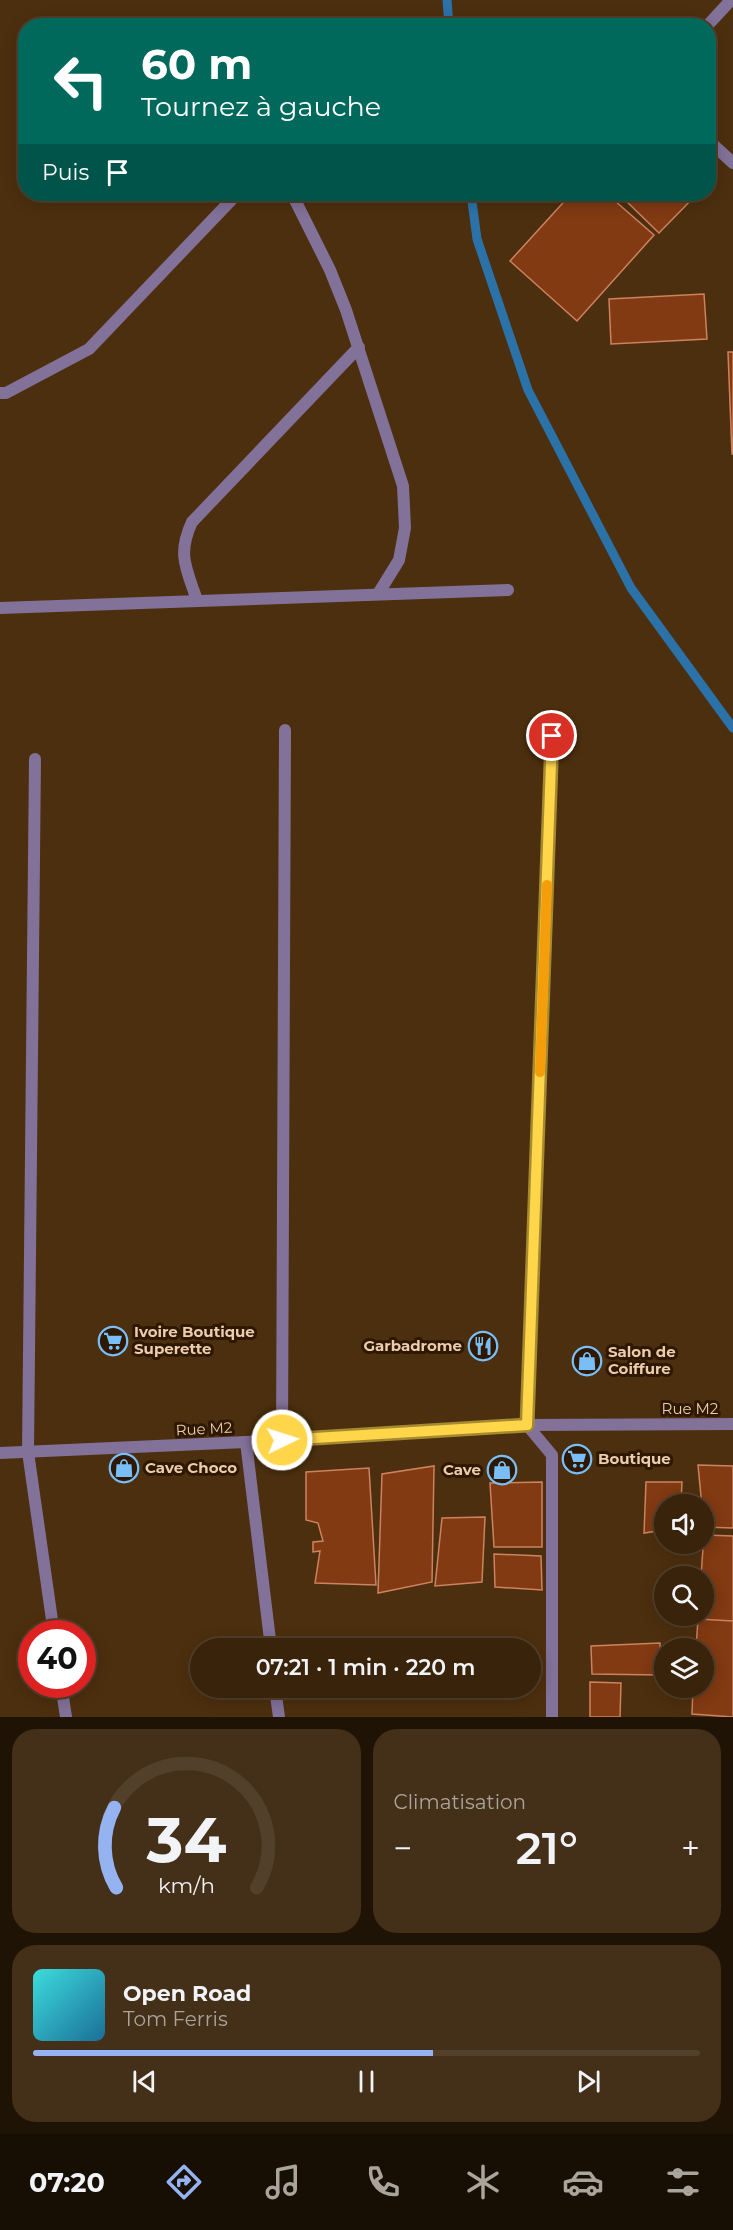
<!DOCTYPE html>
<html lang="fr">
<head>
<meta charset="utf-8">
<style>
	:root { --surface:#39230a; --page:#442f18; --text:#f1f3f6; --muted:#aba49c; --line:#53402b; --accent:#95b2f1 }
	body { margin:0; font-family:Montserrat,sans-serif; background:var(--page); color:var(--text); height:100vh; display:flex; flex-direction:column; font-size:22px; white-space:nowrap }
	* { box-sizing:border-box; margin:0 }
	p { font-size:20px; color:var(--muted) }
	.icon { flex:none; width:33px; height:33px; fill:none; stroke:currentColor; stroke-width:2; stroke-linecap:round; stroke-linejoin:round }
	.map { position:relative; height:1717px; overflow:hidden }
	.side { display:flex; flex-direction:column; gap:12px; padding:12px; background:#1f1306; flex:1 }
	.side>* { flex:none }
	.hud { position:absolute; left:18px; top:18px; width:698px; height:183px; border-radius:24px; box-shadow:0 3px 15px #0003,0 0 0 2px var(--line); background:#00695c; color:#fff; overflow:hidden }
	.buttons { position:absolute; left:654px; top:1494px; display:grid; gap:12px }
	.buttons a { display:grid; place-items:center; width:60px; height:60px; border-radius:50%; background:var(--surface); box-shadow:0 3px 15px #0003,0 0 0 2px var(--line); font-size:30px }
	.speed { position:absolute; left:18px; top:1620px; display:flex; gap:12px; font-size:30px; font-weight:700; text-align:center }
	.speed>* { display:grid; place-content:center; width:78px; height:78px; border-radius:50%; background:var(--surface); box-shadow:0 3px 15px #0003,0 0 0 2px var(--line); line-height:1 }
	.speed .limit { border:9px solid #d22; background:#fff; color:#111 }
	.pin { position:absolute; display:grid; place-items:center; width:51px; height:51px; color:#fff; margin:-26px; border:3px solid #fff; border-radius:50%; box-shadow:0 2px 6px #0007 }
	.me { position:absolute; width:66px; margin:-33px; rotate:86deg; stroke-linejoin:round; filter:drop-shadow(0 0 4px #0008) }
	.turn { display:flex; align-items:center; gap:21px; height:126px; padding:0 24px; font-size:27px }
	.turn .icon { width:78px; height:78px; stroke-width:2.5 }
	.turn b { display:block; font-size:42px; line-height:51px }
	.then { display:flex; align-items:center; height:57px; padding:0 24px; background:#0003; gap:12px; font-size:22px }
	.big { font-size:45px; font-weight:600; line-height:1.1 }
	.side .widget { flex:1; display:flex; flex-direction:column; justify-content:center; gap:9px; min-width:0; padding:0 21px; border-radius:24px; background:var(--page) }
	.side .dial { align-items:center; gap:0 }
	.dial svg { height:156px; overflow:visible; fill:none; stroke:var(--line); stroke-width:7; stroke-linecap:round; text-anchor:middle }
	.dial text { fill:var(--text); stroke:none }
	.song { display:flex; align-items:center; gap:18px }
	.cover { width:72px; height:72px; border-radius:9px; background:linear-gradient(135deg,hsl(180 70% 55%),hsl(200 70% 35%)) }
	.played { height:6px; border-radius:3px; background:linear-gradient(90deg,var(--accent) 60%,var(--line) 60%) }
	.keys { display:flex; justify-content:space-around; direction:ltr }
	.heat { display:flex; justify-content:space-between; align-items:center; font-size:33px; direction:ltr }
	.side .tiles { flex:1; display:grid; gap:12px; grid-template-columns:1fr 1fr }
	.widget:last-child { grid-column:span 2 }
	.trip { position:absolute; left:190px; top:1638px; width:351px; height:60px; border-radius:30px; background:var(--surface); box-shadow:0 3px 15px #0003,0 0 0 2px var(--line); font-weight:600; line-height:60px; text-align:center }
	.dock { display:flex; height:96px; justify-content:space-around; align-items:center; background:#170e04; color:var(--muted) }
	.dock .icon { width:42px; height:42px }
	.dock .current { color:var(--accent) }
	.dock b { font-size:27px; color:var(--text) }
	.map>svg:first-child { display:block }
</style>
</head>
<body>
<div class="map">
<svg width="733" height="1717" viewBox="0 0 733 1717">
	<rect width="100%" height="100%" fill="#4c2f0e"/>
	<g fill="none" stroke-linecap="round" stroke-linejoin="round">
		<path stroke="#2b72a9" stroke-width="9" d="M447,0L449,26
			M471,194L477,239L528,390L631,588L733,728"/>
	</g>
	<path fill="#813a12" stroke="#ce8260" stroke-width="1.5" d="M571,194H607L654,235L577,321L510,261Z
		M624,194H697L659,233L621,196Z
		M704,294L707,339L611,344L609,299Z
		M728,352H733V454H732Z
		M698,1465L733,1466V1528L704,1527Z
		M434,1466L432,1582L378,1593L382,1474Z
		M369,1468L376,1585L315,1583L320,1551L313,1552V1542L323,1541L318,1523L306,1520V1472Z
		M542,1482V1547H494L490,1483Z
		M646,1482H682L681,1504H664V1530L644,1533Z
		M485,1517L482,1582L435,1586L442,1518Z
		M704,1535L733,1536V1621L698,1619V1616H704V1576H701Z
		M494,1554L541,1556L542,1590L495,1587Z
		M698,1619L733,1621V1717L692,1714L693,1688H704V1648H696Z
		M660,1643L661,1675L592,1674L591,1646Z
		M590,1682L621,1683L620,1717H590Z"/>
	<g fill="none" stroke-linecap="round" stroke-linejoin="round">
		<path stroke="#827198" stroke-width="12" d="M707,26L731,0
			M708,140L733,163
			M292,194L330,270L346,310L403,486L405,528L399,560L378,594
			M0,393H6L89,349L237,194
			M197,600C186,568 177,554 192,522L359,347
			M0,608L508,590
			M35,759L28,1452L54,1634
			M282,1440L285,730
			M246,1442L271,1648
			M61,1684L66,1717
			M275,1688L279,1717
			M552,1717V1455L527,1425L552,736"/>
		<path stroke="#827198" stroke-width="12" d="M0,1453L246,1442L527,1425L733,1424"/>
	</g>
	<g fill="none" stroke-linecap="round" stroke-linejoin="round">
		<g stroke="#a68a30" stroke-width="15">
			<path id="route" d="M282,1440L527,1425L552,736"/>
		</g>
		<use href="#route" stroke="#ffd54a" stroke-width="10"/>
		<path stroke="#f59e0b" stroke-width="10" d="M540,1072L547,885"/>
	</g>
	<defs>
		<g id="supermarket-ring" transform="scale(1.5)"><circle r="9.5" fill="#2e1800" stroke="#7abef8" stroke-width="1.5"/><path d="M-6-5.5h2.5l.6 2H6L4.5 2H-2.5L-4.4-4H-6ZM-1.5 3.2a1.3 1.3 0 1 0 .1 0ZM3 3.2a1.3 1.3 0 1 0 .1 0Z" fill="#7abef8"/></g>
		<g id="restaurant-ring" transform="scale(1.5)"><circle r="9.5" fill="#2e1800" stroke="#7abef8" stroke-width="1.5"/><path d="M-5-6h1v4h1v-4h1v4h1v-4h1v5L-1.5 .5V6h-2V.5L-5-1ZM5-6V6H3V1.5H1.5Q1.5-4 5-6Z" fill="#7abef8"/></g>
		<g id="shop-ring" transform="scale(1.5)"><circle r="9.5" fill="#2e1800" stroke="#7abef8" stroke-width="1.5"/><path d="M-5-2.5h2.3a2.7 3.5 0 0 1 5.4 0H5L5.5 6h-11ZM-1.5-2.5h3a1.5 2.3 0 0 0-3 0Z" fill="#7abef8"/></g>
	</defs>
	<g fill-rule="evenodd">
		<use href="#supermarket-ring" x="113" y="1341"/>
		<use href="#restaurant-ring" x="483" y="1346"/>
		<use href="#shop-ring" x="587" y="1361"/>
		<use href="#supermarket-ring" x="577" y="1459"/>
		<use href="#shop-ring" x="124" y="1468"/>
		<use href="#shop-ring" x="502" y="1470"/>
	</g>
	<g text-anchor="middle" stroke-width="6" stroke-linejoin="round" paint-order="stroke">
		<g font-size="15" font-weight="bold" fill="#ebccaf" stroke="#2e1800" text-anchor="start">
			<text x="134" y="1337">Ivoire Boutique<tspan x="134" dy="17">Superette</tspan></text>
			<text x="462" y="1351" text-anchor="end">Garbadrome</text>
			<text x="608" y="1357">Salon de<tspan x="608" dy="17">Coiffure</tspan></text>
			<text x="598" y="1464">Boutique</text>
			<text x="145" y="1473">Cave Choco</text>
			<text x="481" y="1475" text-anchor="end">Cave</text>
		</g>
		<g font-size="15" fill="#ebccaf" stroke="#2e1800">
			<text x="690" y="1414">Rue M2</text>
			<text transform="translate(204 1429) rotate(-3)" y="5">Rue M2</text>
		</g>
	</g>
</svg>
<div class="buttons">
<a><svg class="icon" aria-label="sound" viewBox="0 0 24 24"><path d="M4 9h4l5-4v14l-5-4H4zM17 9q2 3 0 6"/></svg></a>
<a><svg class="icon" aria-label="search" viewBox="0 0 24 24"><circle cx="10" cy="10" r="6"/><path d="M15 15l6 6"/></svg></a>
<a><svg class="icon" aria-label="layers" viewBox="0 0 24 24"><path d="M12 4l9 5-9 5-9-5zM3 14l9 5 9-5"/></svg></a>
</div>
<div class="speed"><div class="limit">40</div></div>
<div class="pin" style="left:552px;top:736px;background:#d93025"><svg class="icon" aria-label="arrive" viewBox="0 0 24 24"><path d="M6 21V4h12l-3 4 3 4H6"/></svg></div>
<svg class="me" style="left:282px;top:1440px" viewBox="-20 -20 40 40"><circle r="17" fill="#ffd54a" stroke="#fff" stroke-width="3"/><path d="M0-11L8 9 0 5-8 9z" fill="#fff"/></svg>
<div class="trip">07:21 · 1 min · 220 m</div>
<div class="hud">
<div class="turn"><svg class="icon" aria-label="left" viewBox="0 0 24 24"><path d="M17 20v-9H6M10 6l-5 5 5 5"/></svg><div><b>60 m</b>Tournez à gauche</div></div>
<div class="then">Puis<svg class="icon" aria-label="arrive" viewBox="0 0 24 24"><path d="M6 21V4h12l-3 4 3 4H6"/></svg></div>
</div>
</div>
<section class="side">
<div class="tiles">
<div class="widget dial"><svg viewBox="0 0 100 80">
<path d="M14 69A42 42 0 1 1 86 69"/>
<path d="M14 69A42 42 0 0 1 13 28" stroke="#95b2f1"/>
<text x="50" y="56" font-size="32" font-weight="700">34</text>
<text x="50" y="72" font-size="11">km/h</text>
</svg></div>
<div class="widget"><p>Climatisation</p>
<div class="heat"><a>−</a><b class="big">21°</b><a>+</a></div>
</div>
<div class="widget">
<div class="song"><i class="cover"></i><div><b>Open Road</b><p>Tom Ferris</p></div></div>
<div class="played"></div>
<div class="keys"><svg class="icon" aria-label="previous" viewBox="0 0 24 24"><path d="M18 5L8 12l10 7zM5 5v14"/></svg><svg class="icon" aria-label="pause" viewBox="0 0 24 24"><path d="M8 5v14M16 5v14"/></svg><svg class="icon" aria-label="next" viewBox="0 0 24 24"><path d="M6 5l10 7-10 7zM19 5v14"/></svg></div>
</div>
</div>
</section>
<nav class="dock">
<b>07:20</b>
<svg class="icon current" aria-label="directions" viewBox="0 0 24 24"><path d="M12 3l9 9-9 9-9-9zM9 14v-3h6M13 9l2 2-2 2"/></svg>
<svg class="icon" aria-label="music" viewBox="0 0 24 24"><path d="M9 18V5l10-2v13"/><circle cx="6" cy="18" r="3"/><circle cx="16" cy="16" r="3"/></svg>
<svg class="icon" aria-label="phone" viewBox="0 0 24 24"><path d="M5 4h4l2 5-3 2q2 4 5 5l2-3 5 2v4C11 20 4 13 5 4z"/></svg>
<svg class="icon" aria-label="climate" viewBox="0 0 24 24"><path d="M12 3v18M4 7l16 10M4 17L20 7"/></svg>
<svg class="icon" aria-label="car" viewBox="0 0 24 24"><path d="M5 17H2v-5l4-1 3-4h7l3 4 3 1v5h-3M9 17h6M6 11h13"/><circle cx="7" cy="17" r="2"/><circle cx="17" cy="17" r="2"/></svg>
<svg class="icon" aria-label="filters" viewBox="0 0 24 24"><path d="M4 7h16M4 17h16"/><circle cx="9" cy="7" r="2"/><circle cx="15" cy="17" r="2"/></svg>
</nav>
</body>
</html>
